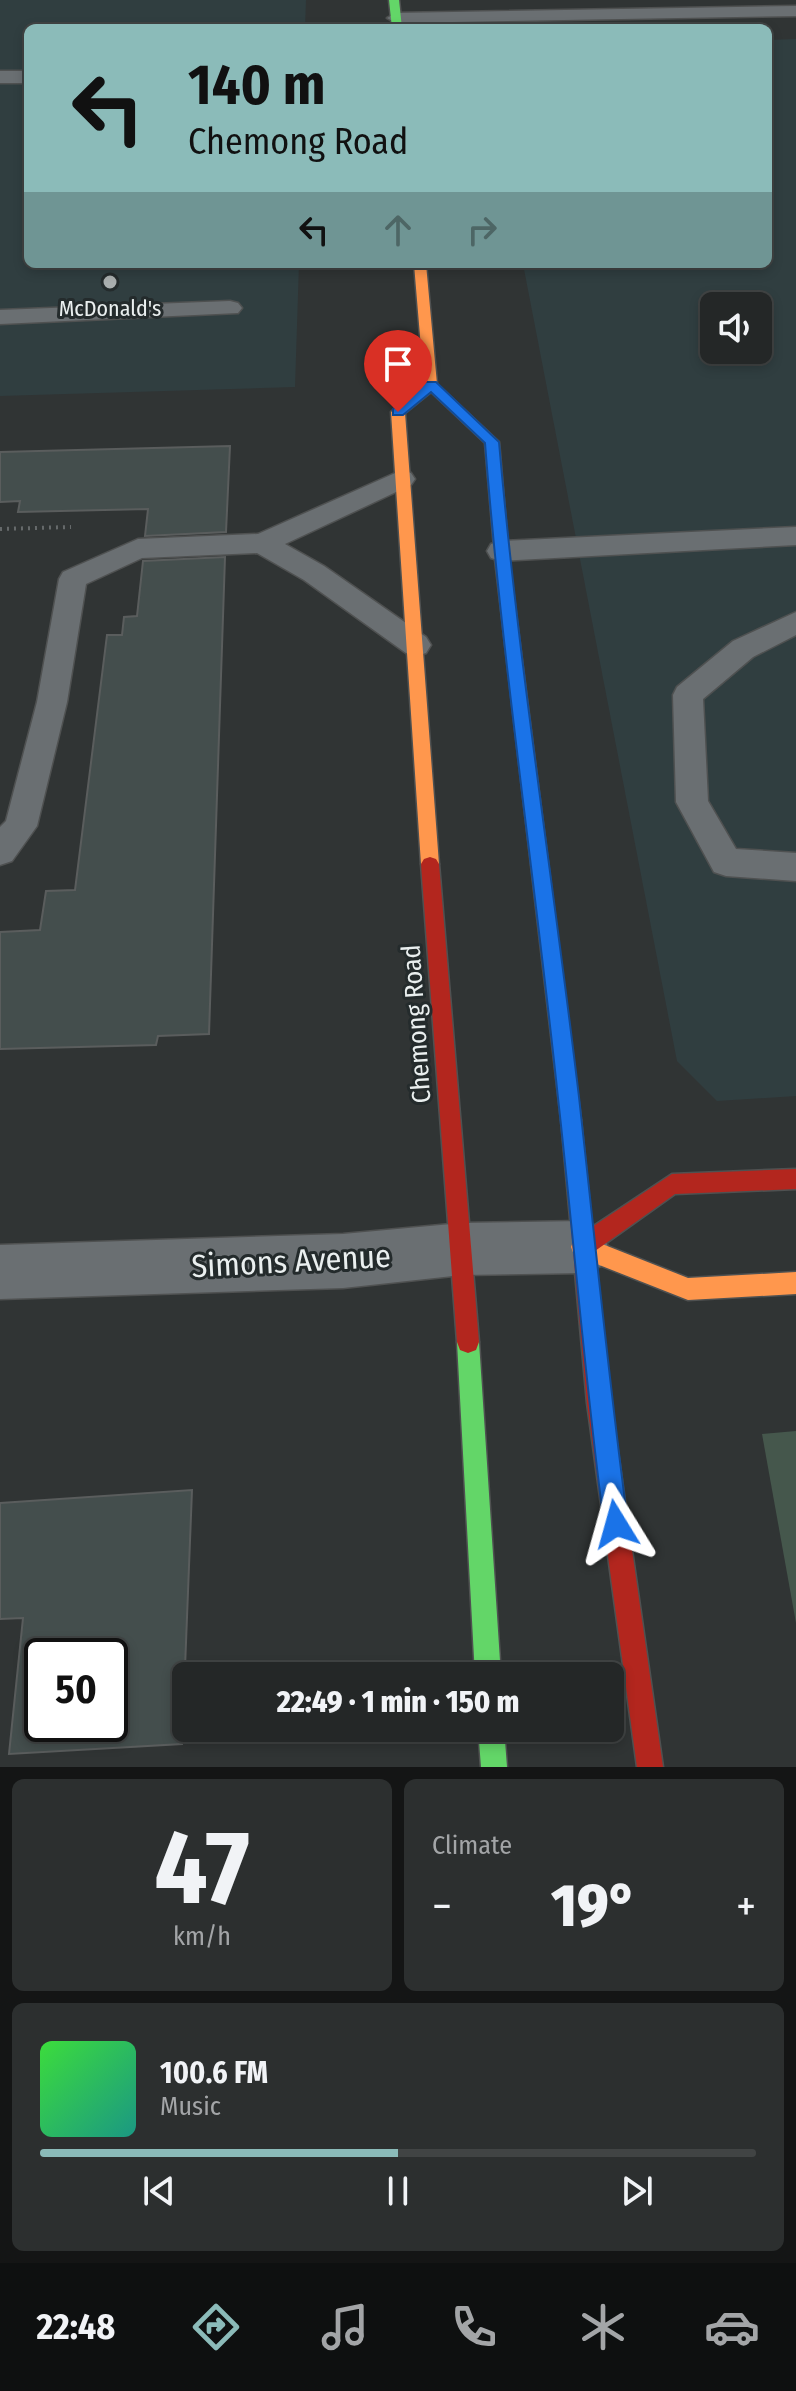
<!DOCTYPE html>
<html lang="en">
<head>
<meta charset="utf-8">
<style>
	:root { --surface:#242727; --page:#2c2f2f; --text:#f1f3f6; --muted:#a3a5a7; --line:#414444; --accent:#8bbbb9 }
	body { margin:0; font-family:"Fira Sans Condensed",sans-serif; background:var(--page); color:var(--text); height:100vh; display:flex; flex-direction:column; font-size:30px; white-space:nowrap }
	* { box-sizing:border-box; margin:0 }
	p { font-size:26px; color:var(--muted) }
	.icon { flex:none; width:44px; height:44px; fill:none; stroke:currentColor; stroke-width:2; stroke-linecap:round; stroke-linejoin:round }
	.map { position:relative; height:1767px; overflow:hidden }
	.panel { display:flex; flex-direction:column; gap:12px; padding:12px; background:#141515; flex:1 }
	.panel>* { flex:none }
	.guide { position:absolute; left:24px; top:24px; width:748px; height:244px; border-radius:12px; box-shadow:0 4px 12px #0003,0 0 0 2px var(--line); background:#8bbbb9; color:#111; overflow:hidden }
	.controls { position:absolute; left:700px; top:292px; display:grid; gap:16px }
	.controls a { display:grid; place-items:center; width:72px; height:72px; border-radius:12px; background:var(--surface); box-shadow:0 4px 12px #0003,0 0 0 2px var(--line); font-size:40px }
	.speed { position:absolute; left:24px; top:1638px; display:flex; gap:16px; font-size:40px; font-weight:700; text-align:center }
	.speed>* { display:grid; place-content:center; width:104px; height:104px; border-radius:50%; background:var(--surface); box-shadow:0 4px 12px #0003,0 0 0 2px var(--line); line-height:1 }
	.speed .limit { border:4px solid #111; border-radius:12px; background:#fff; color:#111 }
	.pin { position:absolute; display:grid; place-items:center; width:68px; height:68px; color:#fff; margin:-82px -34px; border-radius:50% 50% 50% 0; rotate:-45deg; box-shadow:0 0 8px #0007 }
	.pin .icon { rotate:45deg }
	.me { position:absolute; width:88px; margin:-44px; rotate:352deg; stroke-linejoin:round; filter:drop-shadow(0 0 6px #0008) }
	.turn { display:flex; align-items:center; gap:28px; height:168px; padding:0 32px; font-size:36px }
	.turn .icon { width:104px; height:104px; stroke-width:2.5 }
	.turn b { display:block; font-size:56px; line-height:68px }
	.lanes { display:flex; align-items:center; height:76px; padding:0 32px; background:#0003; justify-content:center; gap:40px; direction:ltr }
	.lanes .off { opacity:.35 }
	.big { font-size:60px; font-weight:800; line-height:1.1 }
	.panel .card { flex:1; display:flex; flex-direction:column; justify-content:center; gap:12px; min-width:0; padding:0 28px; border-radius:12px; background:var(--page) }
	.panel .dial { align-items:center; gap:0 }
	.dial b { font-size:104px; line-height:1 }
	.song { display:flex; align-items:center; gap:24px }
	.cover { width:96px; height:96px; border-radius:12px; background:linear-gradient(135deg,hsl(120 70% 55%),hsl(170 70% 35%)) }
	.played { height:8px; border-radius:4px; background:linear-gradient(90deg,var(--accent) 50%,var(--line) 50%) }
	.keys { display:flex; justify-content:space-around; direction:ltr }
	.heat { display:flex; justify-content:space-between; align-items:center; font-size:44px; direction:ltr }
	.panel .tiles { flex:1; display:grid; gap:12px; grid-template-columns:1fr 1fr }
	.card:last-child { grid-column:span 2 }
	.trip { position:absolute; left:172px; top:1662px; width:452px; height:80px; border-radius:12px; background:var(--surface); box-shadow:0 4px 12px #0003,0 0 0 2px var(--line); font-weight:800; line-height:80px; text-align:center }
	.tab-bar { display:flex; height:128px; justify-content:space-around; align-items:center; background:#0e1010; color:var(--muted) }
	.tab-bar .icon { width:56px; height:56px }
	.tab-bar .active { color:var(--accent) }
	.tab-bar b { font-size:36px; color:var(--text) }
	.map>svg:first-child { display:block }
</style>
</head>
<body>
<div class="map">
<svg width="796" height="1767" viewBox="0 0 796 1767">
	<rect width="100%" height="100%" fill="#303434"/>
	<path fill="#303e40" fill-rule="evenodd" d="M0,0H306L305,28H28V264H299L295,387L0,396Z
		M796,39V1096L717,1101L677,1061L523,264H768V40ZM714,306H758V350H714Z"/>
	<path fill="#45574c" d="M796,1431V1623L762,1434Z"/>
	<path fill="#444e4d" stroke="#5a5d5d" stroke-width="2" fill-rule="evenodd" d="M230,446L226,532L145,536L148,509L18,512L20,501L0,502V452Z
		M225,557L209,1034L158,1036L156,1045L0,1049V932L40,930L46,891L75,890L107,635H122L124,617L137,616L143,561Z
		M192,1490L182,1744L9,1754L23,1618L0,1619V1503ZM42,1656H110V1724H42Z"/>
	<g fill="none" stroke-linecap="round" stroke-linejoin="round">
		<g stroke="#4f5151" stroke-width="3">
			<path id="lane" d="M796,6V16L396,23L387,18L396,13Z
				M0,71H28V83H0Z
				M230,301L238,303L242,308L238,313L0,324V310Z
				M402,470L411,473L415,479L411,485L285,544L324,566L426,637L431,645L426,653L416,656L406,653L304,580L257,553L142,558L86,584L67,702L37,826L12,861L0,865V827L6,821L37,702L59,579L63,572L138,539L258,534Z
				M796,527V545L501,561L491,558L487,551L491,544L501,541Z
				M796,612V635L753,657L703,699L708,801L736,849L796,853V881L726,876L714,872L676,802L673,695L677,687L733,641Z"/>
		</g>
		<g stroke="#4f5151" stroke-width="3">
			<path id="street" d="M582,1221L601,1228L608,1247L601,1266L582,1273L462,1275L343,1288L0,1299V1245L343,1234L462,1223Z"/>
		</g>
		<g stroke="#4f5151" stroke-width="3">
			<path id="fast" d="M389,0H399L402,28H392Z
				M502,554L509,559L581,1120L578,1127L571,1130L564,1127L561,1120L495,559Z
				M468,1331L476,1334L479,1342L501,1676H475L457,1342L460,1334Z
				M478,1728H504L507,1767H481Z"/>
		</g>
		<g stroke="#4f5151" stroke-width="3">
			<path id="slow" d="M414,264H426L437,384L499,442L509,559L502,564L495,559L485,443L431,392L405,413L439,864L436,869H424L421,864L391,412L424,384Z
				M582,1236L688,1278L796,1272V1294L688,1300L574,1255L571,1247L574,1239Z"/>
		</g>
		<g stroke="#4f5151" stroke-width="3">
			<path id="jam" d="M430,857L436,859L439,864L479,1342L476,1350L468,1353L460,1350L457,1342L421,864L424,859Z
				M571,1110L578,1113L581,1120L592,1227L672,1174L796,1169V1189L675,1194L595,1251L611,1403L663,1767H637L587,1403L561,1120L564,1113Z"/>
		</g>
		<path stroke="#666a6b" stroke-width="4" stroke-dasharray="2 5" stroke-linecap="butt" d="M0,529L71,527"/>
		<use href="#lane" fill="#6a6f72" fill-rule="evenodd"/>
		<use href="#street" fill="#6a6f72" fill-rule="evenodd"/>
		<use href="#fast" fill="#63d668" fill-rule="evenodd"/>
		<use href="#slow" fill="#ff974d" fill-rule="evenodd"/>
		<use href="#jam" fill="#b3261e" fill-rule="evenodd"/>
	</g>
	<path fill="#1a73e8" stroke="#114b97" stroke-width="2" d="M426,382H436L499,442C518,661 553,878 579,1097C595,1240 609,1382 628,1524L625,1533L616,1537L607,1533L604,1524C585,1382 574,1240 558,1098C535,879 502,662 485,443L431,392L403,415H393V409Z"/>
	<circle fill="#a9aeae" stroke="#242b2c" stroke-width="3" cx="110" cy="282" r="8"/>
	<g text-anchor="middle" stroke-width="6" stroke-linejoin="round" paint-order="stroke">
		<g font-size="22" fill="#eaefef" stroke="#242b2c">
			<text x="110" y="316">McDonald's</text>
		</g>
		<g font-size="26" fill="#eaefef" stroke="#242b2c">
			<text transform="translate(416 1024) rotate(-94)" y="9">Chemong Road</text>
		</g>
		<g font-size="32" fill="#eaefef" stroke="#242b2c">
			<text transform="translate(291 1261) rotate(-3)" y="11">Simons Avenue</text>
		</g>
	</g>
</svg>
<div class="controls">
<a><svg class="icon" aria-label="sound" viewBox="0 0 24 24"><path d="M4 9h4l5-4v14l-5-4H4zM17 9q2 3 0 6"/></svg></a>
</div>
<div class="speed"><div class="limit">50</div></div>
<div class="pin" style="left:398px;top:412px;background:#d93025"><svg class="icon" aria-label="arrive" viewBox="0 0 24 24"><path d="M6 21V4h12l-3 4 3 4H6"/></svg></div>
<svg class="me" style="left:616px;top:1524px" viewBox="-20 -20 40 40"><path d="M0-17L14 15 0 8-14 15z" fill="#1a73e8" stroke="#fff" stroke-width="4"/></svg>
<div class="trip">22:49 · 1 min · 150 m</div>
<div class="guide">
<div class="turn"><svg class="icon" aria-label="left" viewBox="0 0 24 24"><path d="M17 20v-9H6M10 6l-5 5 5 5"/></svg><div><b>140 m</b>Chemong Road</div></div>
<div class="lanes"><svg class="icon" aria-label="left" viewBox="0 0 24 24"><path d="M17 20v-9H6M10 6l-5 5 5 5"/></svg><svg class="icon off" aria-label="ahead" viewBox="0 0 24 24"><path d="M12 20V5M6 11l6-6 6 6"/></svg><svg class="icon off" aria-label="right" viewBox="0 0 24 24"><path d="M7 20v-9h11M14 6l5 5-5 5"/></svg></div>
</div>
</div>
<section class="panel">
<div class="tiles">
<div class="card dial"><b>47</b><p>km/h</p></div>
<div class="card"><p>Climate</p>
<div class="heat"><a>−</a><b class="big">19°</b><a>+</a></div>
</div>
<div class="card">
<div class="song"><i class="cover"></i><div><b>100.6 FM</b><p>Music</p></div></div>
<div class="played"></div>
<div class="keys"><svg class="icon" aria-label="previous" viewBox="0 0 24 24"><path d="M18 5L8 12l10 7zM5 5v14"/></svg><svg class="icon" aria-label="pause" viewBox="0 0 24 24"><path d="M8 5v14M16 5v14"/></svg><svg class="icon" aria-label="next" viewBox="0 0 24 24"><path d="M6 5l10 7-10 7zM19 5v14"/></svg></div>
</div>
</div>
</section>
<nav class="tab-bar">
<b>22:48</b>
<svg class="icon active" aria-label="directions" viewBox="0 0 24 24"><path d="M12 3l9 9-9 9-9-9zM9 14v-3h6M13 9l2 2-2 2"/></svg>
<svg class="icon" aria-label="music" viewBox="0 0 24 24"><path d="M9 18V5l10-2v13"/><circle cx="6" cy="18" r="3"/><circle cx="16" cy="16" r="3"/></svg>
<svg class="icon" aria-label="phone" viewBox="0 0 24 24"><path d="M5 4h4l2 5-3 2q2 4 5 5l2-3 5 2v4C11 20 4 13 5 4z"/></svg>
<svg class="icon" aria-label="climate" viewBox="0 0 24 24"><path d="M12 3v18M4 7l16 10M4 17L20 7"/></svg>
<svg class="icon" aria-label="car" viewBox="0 0 24 24"><path d="M5 17H2v-5l4-1 3-4h7l3 4 3 1v5h-3M9 17h6M6 11h13"/><circle cx="7" cy="17" r="2"/><circle cx="17" cy="17" r="2"/></svg>
</nav>
</body>
</html>
